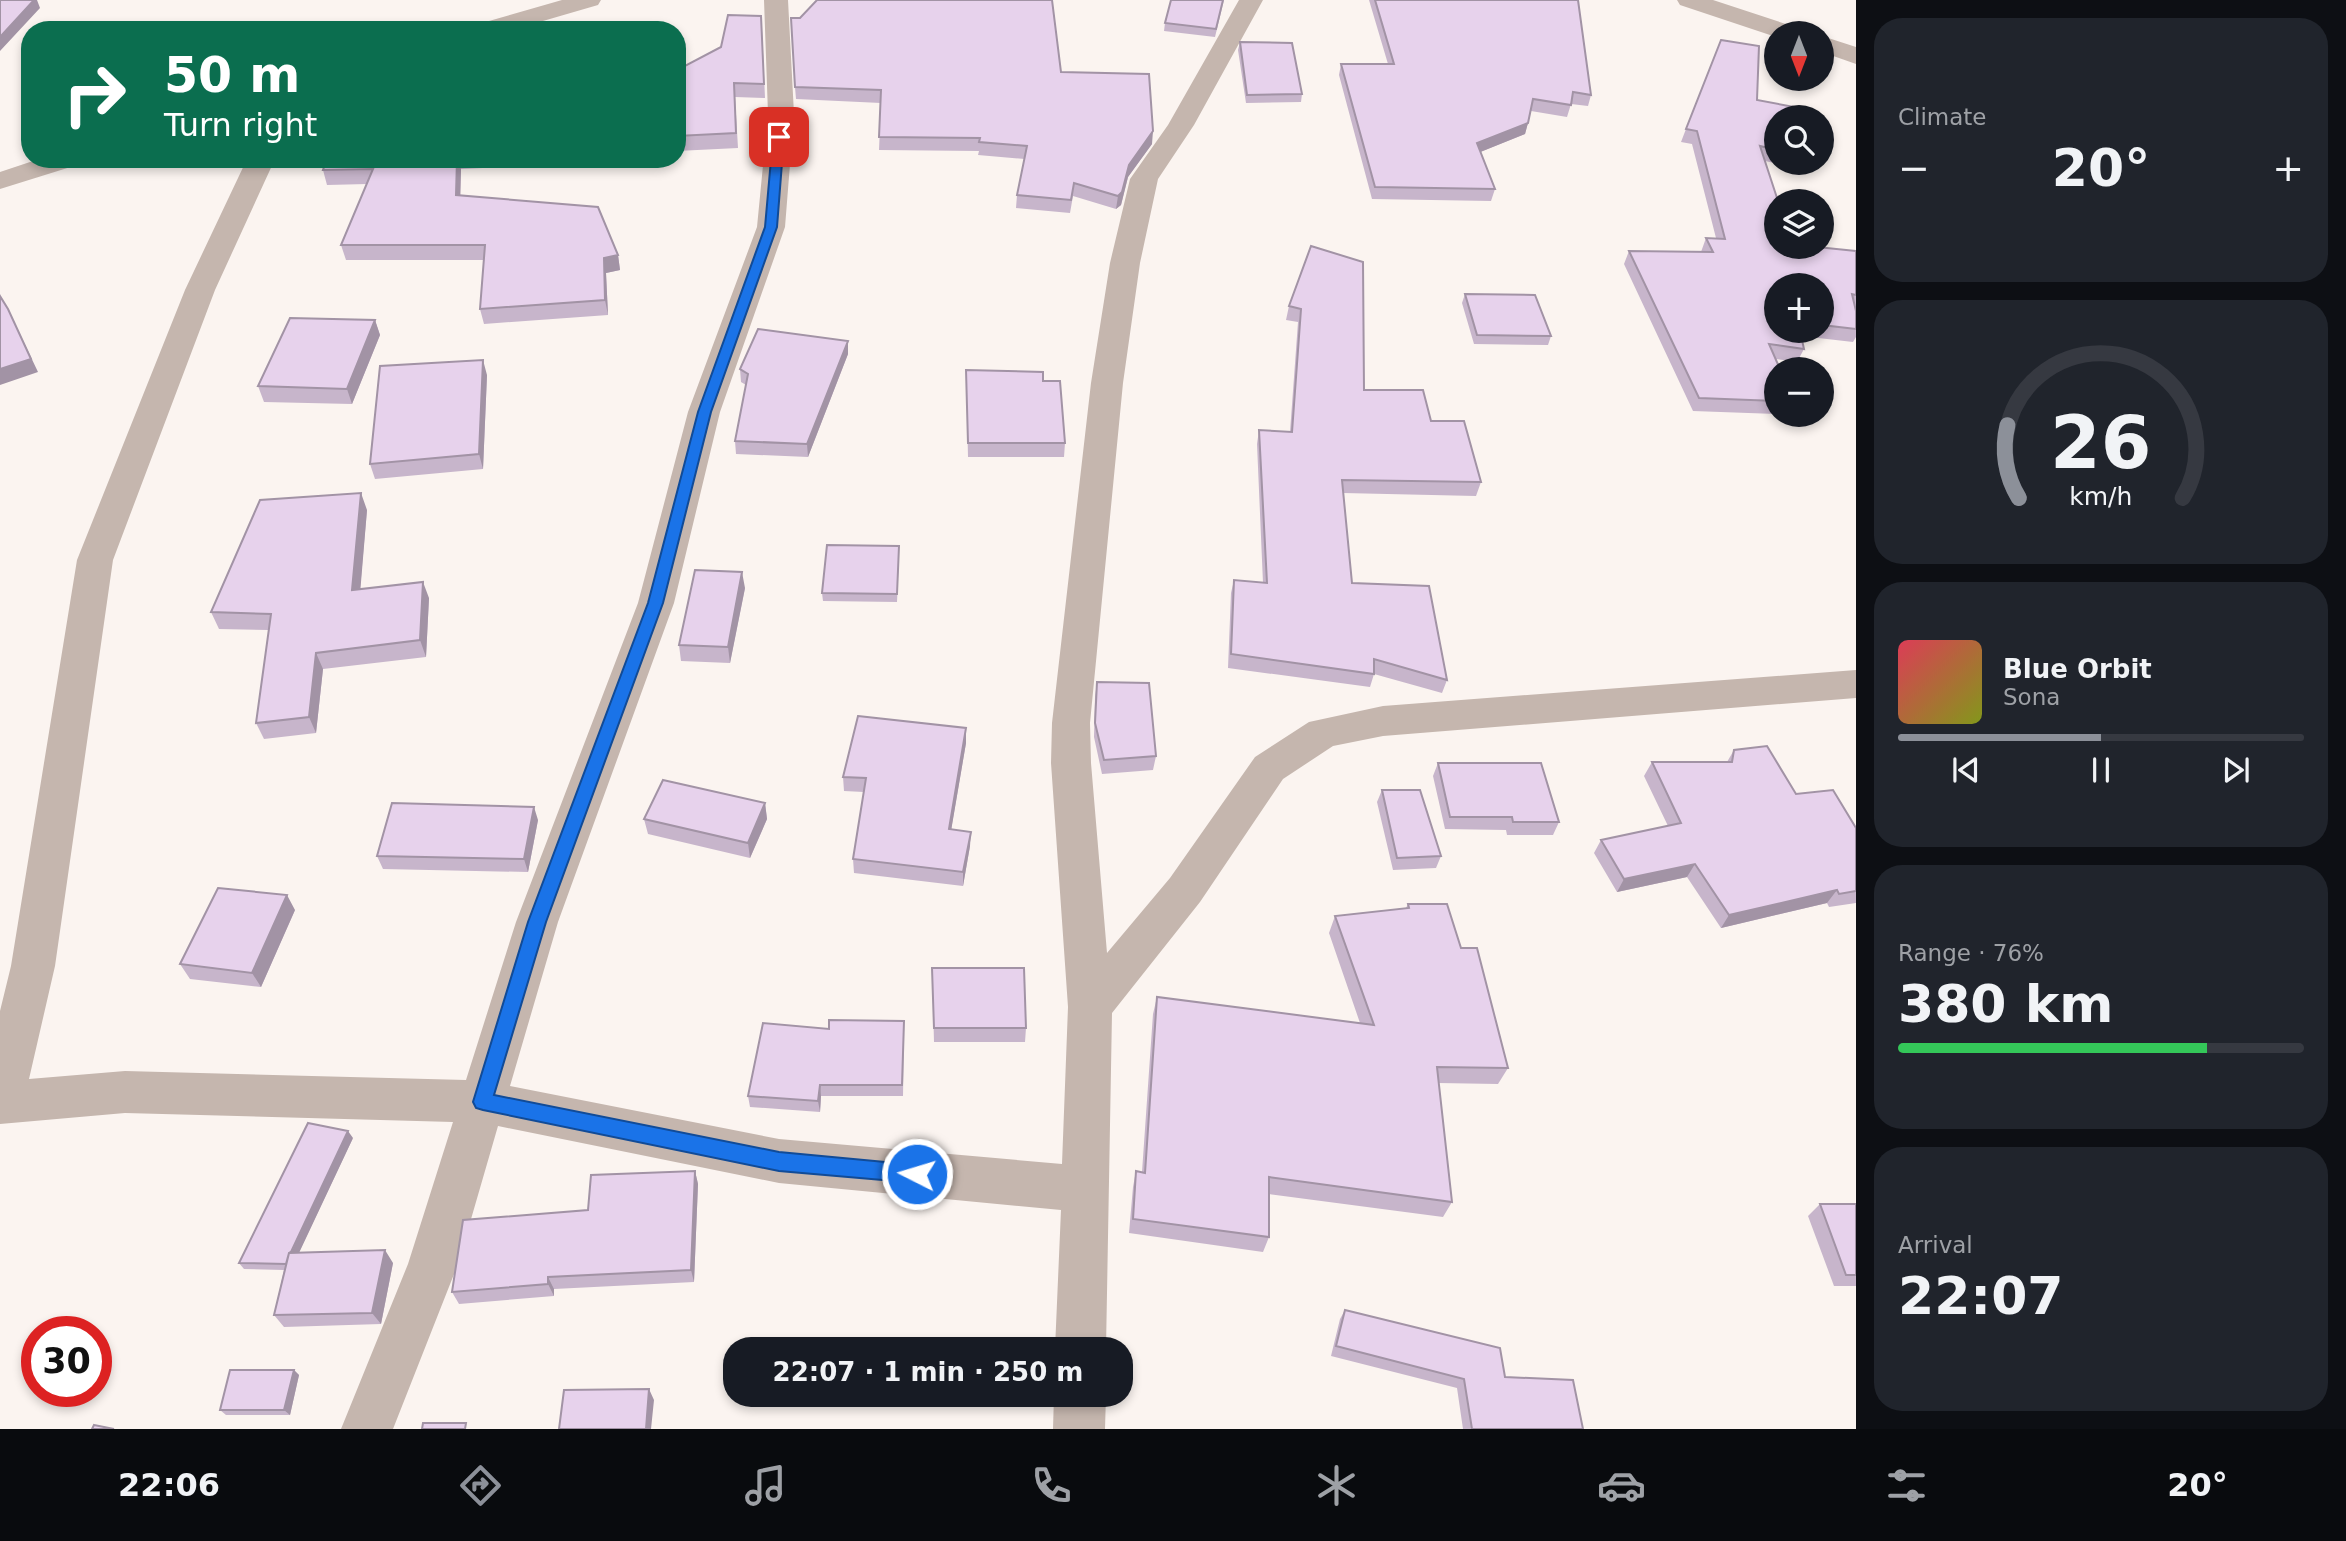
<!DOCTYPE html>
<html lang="en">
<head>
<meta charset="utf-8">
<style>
	:root { --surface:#171b24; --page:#20242c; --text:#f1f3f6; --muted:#9ea1a6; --line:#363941; --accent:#8c9099 }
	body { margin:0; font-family:"DejaVu Sans",sans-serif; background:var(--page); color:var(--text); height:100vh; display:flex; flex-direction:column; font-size:26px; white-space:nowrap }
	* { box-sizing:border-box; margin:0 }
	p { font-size:23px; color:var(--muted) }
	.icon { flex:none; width:38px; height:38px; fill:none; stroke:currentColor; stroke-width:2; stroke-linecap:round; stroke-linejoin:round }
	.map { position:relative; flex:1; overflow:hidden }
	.side { display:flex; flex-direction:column; gap:18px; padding:18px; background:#0d0f14; width:490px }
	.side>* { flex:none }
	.banner { position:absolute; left:21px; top:21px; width:665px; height:147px; border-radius:28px; box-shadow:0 4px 10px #0003; background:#0b6e4f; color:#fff; overflow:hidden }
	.needle { width:46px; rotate:180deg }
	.fabs { position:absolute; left:1764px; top:21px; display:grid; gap:14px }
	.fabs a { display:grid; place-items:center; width:70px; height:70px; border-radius:50%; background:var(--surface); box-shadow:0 4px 10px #0003; font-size:35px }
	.speed { position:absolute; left:21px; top:1316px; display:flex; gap:14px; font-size:35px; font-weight:700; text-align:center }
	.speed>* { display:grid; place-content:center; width:91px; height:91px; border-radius:50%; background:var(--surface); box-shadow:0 4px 10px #0003; line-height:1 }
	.speed .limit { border:10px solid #d22; background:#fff; color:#111 }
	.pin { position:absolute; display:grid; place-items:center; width:60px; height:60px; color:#fff; margin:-30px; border-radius:14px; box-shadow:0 4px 10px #0006 }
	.me { position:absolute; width:77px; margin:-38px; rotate:275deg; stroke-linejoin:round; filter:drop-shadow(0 0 5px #0008) }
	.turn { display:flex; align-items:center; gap:24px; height:147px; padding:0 28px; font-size:32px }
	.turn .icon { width:91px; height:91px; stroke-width:2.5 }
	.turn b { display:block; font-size:49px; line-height:60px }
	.big { font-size:52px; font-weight:700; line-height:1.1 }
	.side .widget { flex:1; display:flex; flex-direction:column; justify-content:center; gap:10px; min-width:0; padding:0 24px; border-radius:28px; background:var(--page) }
	.side .dial { align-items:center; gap:0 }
	.dial svg { height:182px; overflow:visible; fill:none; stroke:var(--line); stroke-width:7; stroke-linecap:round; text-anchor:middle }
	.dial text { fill:var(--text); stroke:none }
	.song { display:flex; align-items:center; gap:21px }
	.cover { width:84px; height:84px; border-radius:10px; background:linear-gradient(135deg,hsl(350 70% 55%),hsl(70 70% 35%)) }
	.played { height:7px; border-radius:4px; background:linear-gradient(90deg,var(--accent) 50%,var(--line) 50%) }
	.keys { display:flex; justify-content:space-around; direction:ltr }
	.heat { display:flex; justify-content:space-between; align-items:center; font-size:38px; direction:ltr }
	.charge { height:10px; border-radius:5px; background:linear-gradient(90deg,#34c759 76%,var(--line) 0) }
	.trip { position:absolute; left:723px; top:1337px; width:410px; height:70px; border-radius:28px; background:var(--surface); box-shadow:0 4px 10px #0003; font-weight:700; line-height:70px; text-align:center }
	.tab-bar { display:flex; height:112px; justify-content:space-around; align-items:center; background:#090b0e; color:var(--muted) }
	.tab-bar .icon { width:49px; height:49px }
	.tab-bar .active { color:var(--accent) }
	.tab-bar b { font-size:32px; color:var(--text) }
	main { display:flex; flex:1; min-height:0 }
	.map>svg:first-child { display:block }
</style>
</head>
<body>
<main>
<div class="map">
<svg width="1856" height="1429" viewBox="0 0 1856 1429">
	<rect width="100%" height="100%" fill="#fbf4f0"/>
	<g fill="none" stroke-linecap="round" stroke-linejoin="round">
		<path fill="#c5b6ae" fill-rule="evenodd" d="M562,0H601L598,5L512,30H472L475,25Z
			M764,0H788L794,114L785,227L720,412L674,603L558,922L510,1086L779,1139L1062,1164L1068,1007L1051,763L1052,723L1091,383L1110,263L1130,179L1168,125L1239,0H1263L1194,125L1158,179L1140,263L1123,383L1090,723L1091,763L1107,953L1170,878L1255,757L1309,722L1383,706L1856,670V698L1383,736L1333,746L1283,779L1200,902L1112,1013L1106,1349H1055L1061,1210L779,1183L498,1126L458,1264L393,1429H341L408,1264L453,1122L125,1113L0,1124V1011L11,966L77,560L185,290L247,159H275L215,290L113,560L55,966L29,1079L125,1071L466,1080L516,922L638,603L688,412L757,227L768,114Z
			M1677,0H1713L1798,28L1801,33H1776V37L1680,5Z
			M1822,36L1856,47V64L1822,52Z
			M39,159H81L77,165L0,189V172Z
			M1054,1395H1106L1105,1429H1053Z"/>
	</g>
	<path fill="#c7b5cb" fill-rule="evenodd" d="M1224,0L1215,37L1164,31L1165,23Z
		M1369,0H1578L1591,95L1588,106L1571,104L1567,117L1531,111L1525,134L1480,152L1495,189L1491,201L1372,199L1339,75L1341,64H1388Z
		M762,30L765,98L735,97L738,148L677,151V70Z
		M1240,42L1302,94L1301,102L1246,103L1238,50Z
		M1061,72L1152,144L1128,177L1121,205L1116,209L1073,196L1070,213L1016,208L1017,195L1025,159L978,155L979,151L879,150L881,103L796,99L795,87Z
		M1757,100L1776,117V163H1790L1788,166L1765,161L1776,247L1856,251V337L1853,342L1801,336L1804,349L1797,362L1776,359V414L1693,411L1624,264L1629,251L1701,252L1706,238H1716L1692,144L1681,142L1686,129ZM1822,285V331H1776Z
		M327,159H642V161L461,169L460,195L618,255L620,270L606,273L608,315L484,324L480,309L484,260H346L341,245L367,184L327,185L323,170Z
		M1311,246L1364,390L1431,421L1481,482L1476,496L1343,493L1352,583L1447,680L1442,693L1374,674L1370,687L1228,668L1231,593L1234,580L1263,583L1257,444L1259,430L1290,432L1298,322L1286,320L1289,306Z
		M1465,294L1551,336L1548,345L1474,344L1462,303Z
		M375,320L380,335L352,404L264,402L258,386Z
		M848,341V354L808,457L736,454L735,441L746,385L741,382L740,369Z
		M966,370L1043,381L1065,443L1064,457H968Z
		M487,375L483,469L375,479L370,464Z
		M367,510L360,589L429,598L426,657L323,669L316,733L264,739L256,723L269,630L219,629L211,612Z
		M899,555L897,602L823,601L822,593Z
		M745,588L730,663L681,661L679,645Z
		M1097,682L1156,756L1153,770L1102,774L1094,737L1095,697Z
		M966,728V743L951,830L970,846L963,886L854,873L853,859L864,792L844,791L843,777Z
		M1734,750L1796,794L1856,828V903L1829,907L1827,903L1721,928L1687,877L1617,892L1594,853L1601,840L1668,826L1644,776L1652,762H1727Z
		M1438,763L1559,822L1553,835H1507L1506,830L1445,829L1433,776Z
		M1382,790L1441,856L1436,868L1393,870L1377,802Z
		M765,803L767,819L750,858L648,834L644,819Z
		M538,820L528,872L383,869L377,856Z
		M1408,904L1461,948L1508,1068L1498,1084L1438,1083L1452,1202L1443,1217L1269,1194V1237L1263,1252L1129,1233L1133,1187L1136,1171L1142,1172L1153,1014L1157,997L1360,1023L1329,933L1335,916L1406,908Z
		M295,910L261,987L190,979L180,964Z
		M932,968L1026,1028L1025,1042H934Z
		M829,1029L904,1032L903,1096H821L820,1112L750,1107L748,1096Z
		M353,1138L299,1252L393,1263L381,1324L284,1327L274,1315L284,1270L244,1269L239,1263Z
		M695,1171L698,1184L694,1282L554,1289V1296L459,1304L452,1292L588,1210Z
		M1820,1204H1856V1286H1834L1808,1216Z
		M1345,1310L1505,1377L1583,1429H1463L1457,1388L1331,1356L1340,1319Z
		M294,1370L299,1375L290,1415H226L220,1410Z"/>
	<path fill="#a293a5" d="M34,0H37L40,8L0,51V37Z
		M1528,123L1525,134L1473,155L1477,143Z
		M1153,131L1152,144L1128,177L1121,205L1116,209L1118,196L1129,165Z
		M457,159H458L461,169L460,210L456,195Z
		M618,255L620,270L606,273L608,315L605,300L604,258Z
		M8,309L38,372L0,385V369Z
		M375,320L380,335L352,404L347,389Z
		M848,341V354L808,457L807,444Z
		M483,360L487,375L483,469L479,454Z
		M361,493L367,510L359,606L352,590Z
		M742,572L745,588L730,663L728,647Z
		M423,582L429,598L426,657L420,640Z
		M316,653L323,669L316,733L309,717Z
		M966,728V743L949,843V829Z
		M765,803L767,819L750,858L748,843Z
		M534,807L538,820L528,872L524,859Z
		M971,832L970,846L963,886V872Z
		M1695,864L1687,877L1617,892L1624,879Z
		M1837,890L1827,903L1721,928L1729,915Z
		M287,895L295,910L261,987L252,973Z
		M820,1085L821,1096L820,1112L818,1101Z
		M348,1131L353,1138L291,1270L286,1264Z
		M695,1171L698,1184L694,1282L691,1270Z
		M385,1250L393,1263L381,1324L372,1313Z
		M548,1277L554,1289V1296L548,1284Z
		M294,1370L299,1375L290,1415L284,1410Z
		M649,1389L654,1400L651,1429H646Z"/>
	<path fill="#e7d2ec" stroke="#a293a5" stroke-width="2" d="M0,0H34L0,37Z
		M817,0H1052L1061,72L1149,74L1153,131L1129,165L1122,192L1118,196L1074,183L1071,200L1017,195L1027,146L979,142L980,138L879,137L881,90L795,87L791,18H800Z
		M1171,0H1223L1216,29L1165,23Z
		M1375,0H1578L1591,95L1573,92L1571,105L1533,99L1528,123L1477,143L1495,189L1375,187L1341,64H1394Z
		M728,15L761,16L764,84L734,83L736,133L677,136V70L721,47Z
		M1721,40L1759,46L1757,100L1805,109L1803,117H1776V150L1760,146L1778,201H1776V247H1817L1856,251V295L1852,294L1856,311V329L1822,325V285H1776V331H1800L1804,349L1769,344L1780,369H1776V401L1699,398L1629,251L1713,252L1706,238L1725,239L1697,131L1686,129Z
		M1240,42L1292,43L1302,94L1247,95Z
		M327,159H457L456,195L598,207L618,255L604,258L605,300L480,309L485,245H341L373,169L323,170Z
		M1311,246L1363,262L1364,390H1423L1431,421H1464L1481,482L1342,480L1352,583L1429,586L1447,680L1374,659V674L1231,654L1234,580L1267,583L1259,430L1292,432L1301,309L1289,306Z
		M1465,294L1535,295L1551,336L1477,335Z
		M0,296L8,309L31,359L0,369Z
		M290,318L375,320L347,389L258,386Z
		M758,329L848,341L807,444L735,441L748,374L740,369Z
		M483,360L479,454L370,464L380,366Z
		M966,370L1043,372V381H1060L1065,443H968Z
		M361,493L352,590L423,582L420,640L316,653L309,717L256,723L271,614L211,612L260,500Z
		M827,545L899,546L897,594L822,593Z
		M695,570L742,572L728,647L679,645Z
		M1097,682L1149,683L1156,756L1104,760L1095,723Z
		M858,716L966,728L949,829L971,832L963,872L853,859L866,778L843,777Z
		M1767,746L1796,794L1833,790L1856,828V891L1839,894L1837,890L1729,915L1695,864L1624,879L1601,840L1681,823L1652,762H1732L1734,750Z
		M1438,763H1541L1559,822H1513L1512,817H1450Z
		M663,780L765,803L748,843L644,819Z
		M1382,790H1420L1441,856L1397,858Z
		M392,803L534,807L524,859L377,856Z
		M218,888L287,895L252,973L180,964Z
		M1408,904H1447L1461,948H1477L1508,1068L1437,1067L1452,1202L1269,1177V1237L1133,1219L1136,1171L1145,1173L1157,997L1374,1025L1335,916L1409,908Z
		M932,968H1024L1026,1028H934Z
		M829,1020L904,1021L902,1085H820L818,1101L748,1096L763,1023L829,1029Z
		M308,1123L348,1131L291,1252L289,1253L286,1264L239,1263Z
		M695,1171L691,1270L548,1277V1284L452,1292L463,1220L588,1210L591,1175Z
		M1820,1204H1856V1275H1846Z
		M385,1250L372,1313L274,1315L289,1253Z
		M1345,1310L1500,1348L1505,1377L1573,1380L1583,1429H1472L1464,1379L1336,1346Z
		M230,1370H294L284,1410H220Z
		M649,1389L646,1429H559L564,1390Z
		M423,1423H466L465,1429H422Z
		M94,1425L114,1429H92Z"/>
	<path fill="#1a73e8" stroke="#114b97" stroke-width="2" d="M779,134L784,137L777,227L711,412L663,603L546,922L494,1095L779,1152L917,1165L924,1167L927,1174L924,1180L917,1183L779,1171L483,1110L476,1108L473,1102L528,922L648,603L698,412L765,227L773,137Z"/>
</svg>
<div class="fabs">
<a><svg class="needle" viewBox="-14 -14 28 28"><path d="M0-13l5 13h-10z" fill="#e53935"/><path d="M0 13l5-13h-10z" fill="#9ea1a6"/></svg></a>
<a><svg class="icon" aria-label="search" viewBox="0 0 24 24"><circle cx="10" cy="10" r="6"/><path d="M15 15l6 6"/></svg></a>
<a><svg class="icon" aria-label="layers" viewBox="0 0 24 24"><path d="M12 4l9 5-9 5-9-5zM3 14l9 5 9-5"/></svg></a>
<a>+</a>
<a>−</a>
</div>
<div class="speed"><div class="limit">30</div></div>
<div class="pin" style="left:779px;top:137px;background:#d93025"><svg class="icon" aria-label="arrive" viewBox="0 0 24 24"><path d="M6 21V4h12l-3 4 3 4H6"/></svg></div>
<svg class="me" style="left:917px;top:1174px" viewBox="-20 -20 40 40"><circle r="17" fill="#1a73e8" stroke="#fff" stroke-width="3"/><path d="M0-11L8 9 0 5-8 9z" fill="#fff"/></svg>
<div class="trip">22:07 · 1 min · 250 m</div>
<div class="banner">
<div class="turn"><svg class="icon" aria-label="right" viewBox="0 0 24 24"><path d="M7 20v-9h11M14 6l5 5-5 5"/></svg><div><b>50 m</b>Turn right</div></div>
</div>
</div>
<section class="side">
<div class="widget"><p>Climate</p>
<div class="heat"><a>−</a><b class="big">20°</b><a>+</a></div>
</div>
<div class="widget dial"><svg viewBox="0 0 100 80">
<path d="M14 69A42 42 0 1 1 86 69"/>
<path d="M14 69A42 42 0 0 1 9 37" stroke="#8c9099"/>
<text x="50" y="56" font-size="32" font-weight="700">26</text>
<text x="50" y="72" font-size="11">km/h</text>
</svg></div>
<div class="widget">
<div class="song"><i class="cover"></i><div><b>Blue Orbit</b><p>Sona</p></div></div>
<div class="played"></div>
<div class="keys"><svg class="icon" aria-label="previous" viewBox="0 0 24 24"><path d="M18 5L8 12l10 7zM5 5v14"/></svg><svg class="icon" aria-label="pause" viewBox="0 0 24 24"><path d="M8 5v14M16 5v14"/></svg><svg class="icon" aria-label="next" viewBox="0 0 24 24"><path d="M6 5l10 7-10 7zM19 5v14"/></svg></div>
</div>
<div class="widget"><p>Range · 76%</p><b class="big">380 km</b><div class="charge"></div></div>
<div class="widget"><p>Arrival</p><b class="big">22:07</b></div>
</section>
</main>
<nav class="tab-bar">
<b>22:06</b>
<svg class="icon active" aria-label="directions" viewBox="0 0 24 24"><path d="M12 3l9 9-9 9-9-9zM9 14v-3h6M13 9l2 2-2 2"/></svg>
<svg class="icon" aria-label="music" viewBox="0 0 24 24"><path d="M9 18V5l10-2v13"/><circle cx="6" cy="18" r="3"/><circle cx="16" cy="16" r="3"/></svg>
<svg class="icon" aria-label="phone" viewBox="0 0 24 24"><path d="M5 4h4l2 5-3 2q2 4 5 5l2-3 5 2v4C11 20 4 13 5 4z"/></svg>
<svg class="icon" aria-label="climate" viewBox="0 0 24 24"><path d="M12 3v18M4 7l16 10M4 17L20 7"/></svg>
<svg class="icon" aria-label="car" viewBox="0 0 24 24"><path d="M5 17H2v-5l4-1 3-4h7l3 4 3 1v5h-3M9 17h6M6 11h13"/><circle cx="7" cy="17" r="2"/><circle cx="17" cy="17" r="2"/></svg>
<svg class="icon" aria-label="filters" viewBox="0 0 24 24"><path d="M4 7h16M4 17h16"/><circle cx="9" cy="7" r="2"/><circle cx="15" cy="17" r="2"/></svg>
<b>20°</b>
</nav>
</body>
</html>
